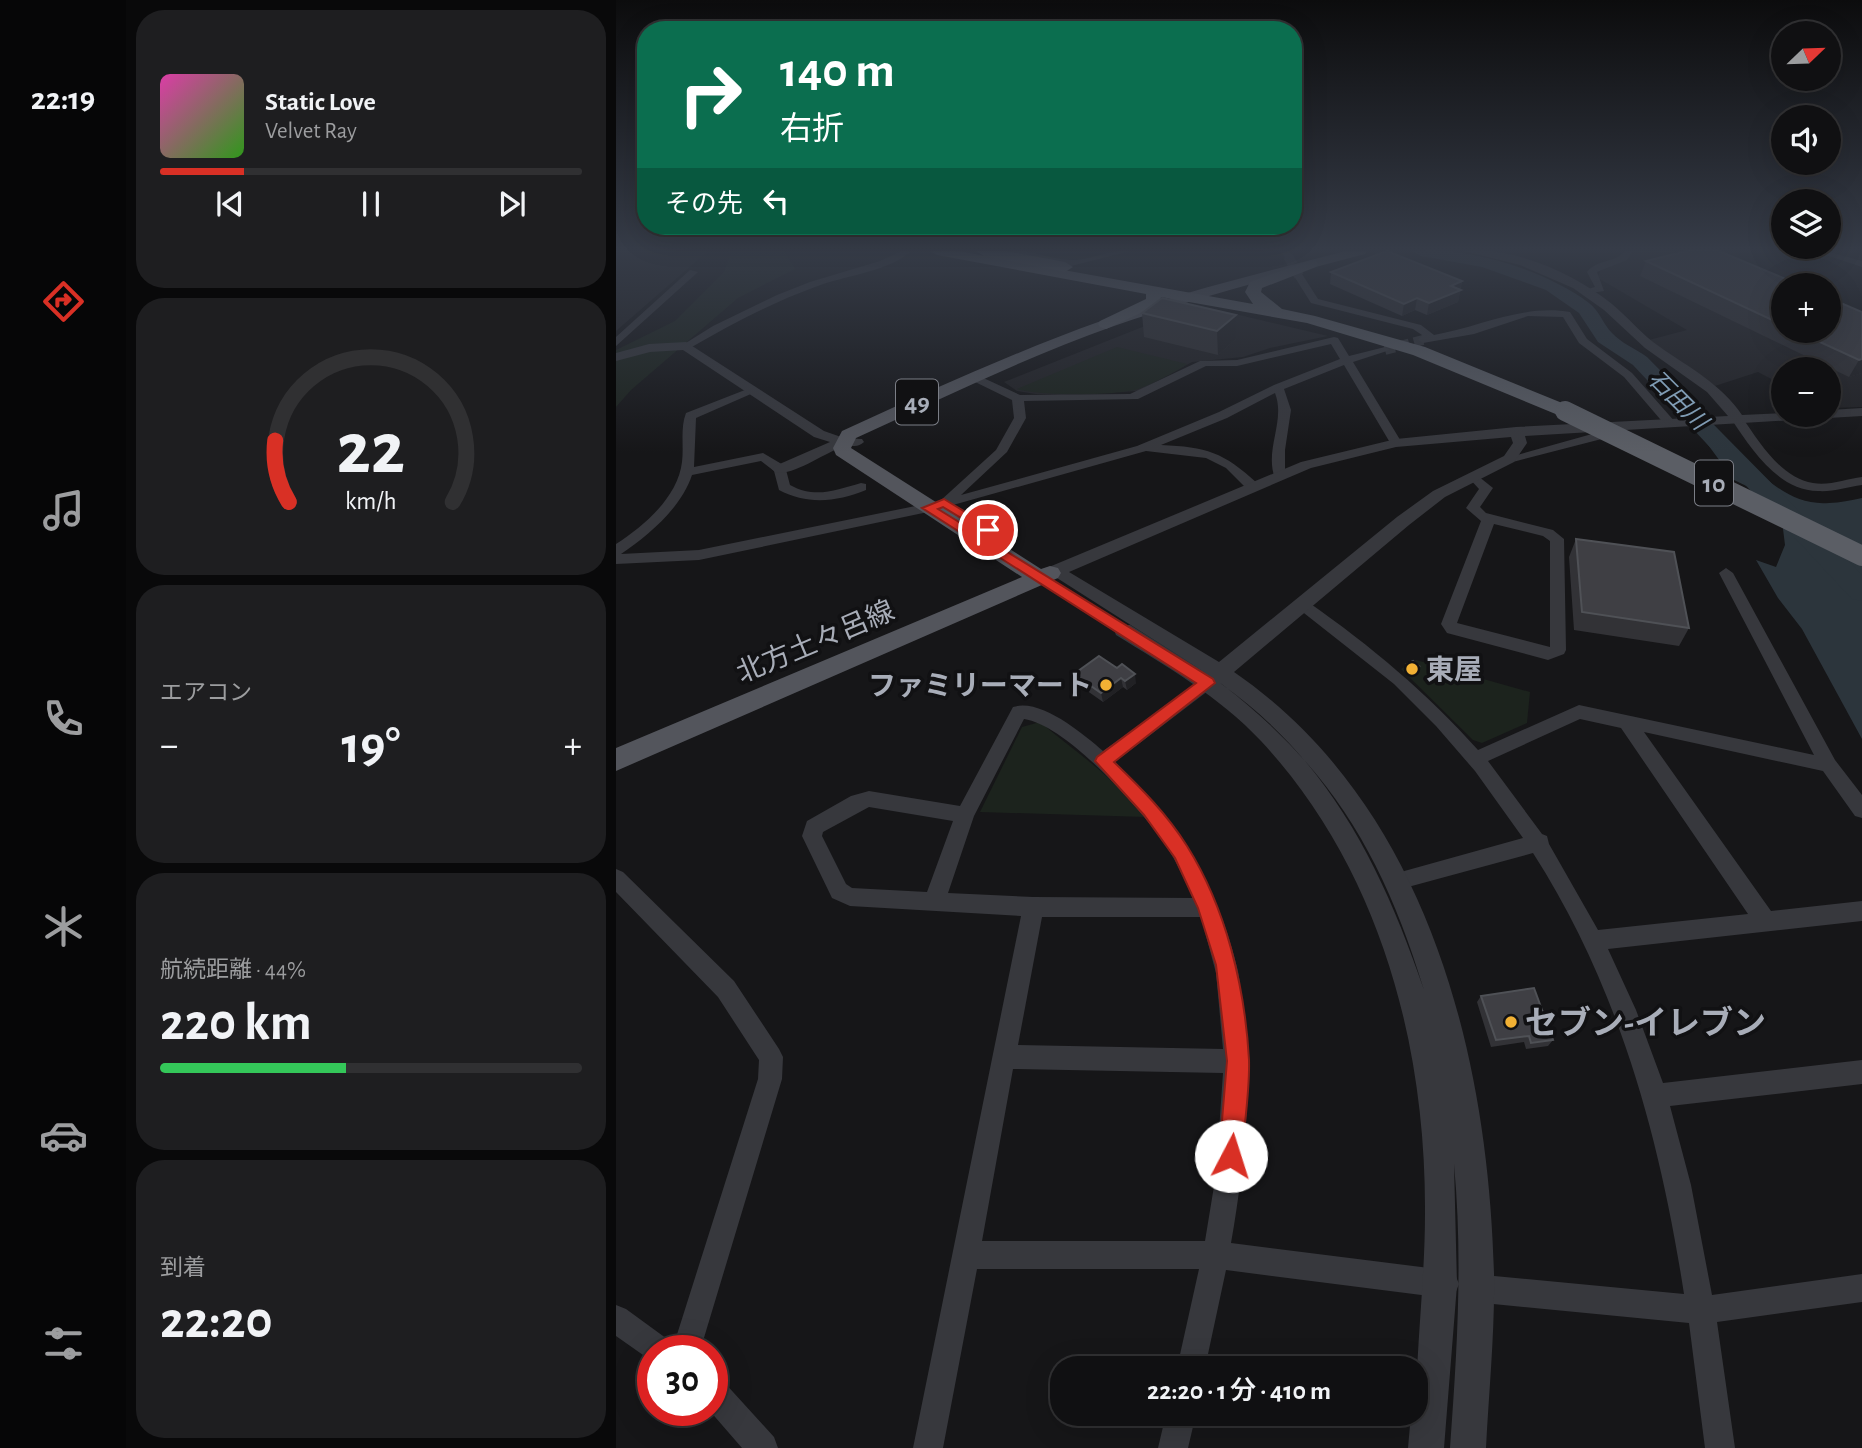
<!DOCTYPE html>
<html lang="ja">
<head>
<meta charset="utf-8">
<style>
	:root { --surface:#101012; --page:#1e1e20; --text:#f1f3f6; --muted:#9c9d9f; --line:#303032; --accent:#d93025 }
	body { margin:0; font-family:"Alegreya Sans","Noto Sans JP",sans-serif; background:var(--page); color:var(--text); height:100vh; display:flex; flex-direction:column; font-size:26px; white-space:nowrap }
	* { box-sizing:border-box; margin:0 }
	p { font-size:23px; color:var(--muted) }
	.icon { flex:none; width:38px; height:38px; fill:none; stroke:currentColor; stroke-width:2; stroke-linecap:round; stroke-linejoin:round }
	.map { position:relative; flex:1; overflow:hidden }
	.drawer { display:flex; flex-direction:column; gap:10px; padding:10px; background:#09090a; width:490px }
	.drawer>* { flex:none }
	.banner { position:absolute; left:21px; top:21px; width:665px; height:214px; border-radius:28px; box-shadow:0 7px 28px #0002,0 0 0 2px var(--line); background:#0b6e4f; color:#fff; overflow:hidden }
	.needle { width:46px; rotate:67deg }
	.buttons { position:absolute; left:1155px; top:21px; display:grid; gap:14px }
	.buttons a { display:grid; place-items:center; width:70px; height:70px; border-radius:50%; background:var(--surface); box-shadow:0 7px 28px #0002,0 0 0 2px var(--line); font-size:35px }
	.speed { position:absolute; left:21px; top:1335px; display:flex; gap:14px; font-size:35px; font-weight:700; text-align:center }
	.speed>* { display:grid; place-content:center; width:91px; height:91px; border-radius:50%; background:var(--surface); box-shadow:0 7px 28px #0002,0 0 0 2px var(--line); line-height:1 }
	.speed .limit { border:10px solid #d22; background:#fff; color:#111 }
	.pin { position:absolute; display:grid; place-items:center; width:60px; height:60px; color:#fff; margin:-30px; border:4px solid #fff; border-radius:50%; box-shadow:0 2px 7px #0007 }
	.me { position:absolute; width:77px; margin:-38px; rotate:5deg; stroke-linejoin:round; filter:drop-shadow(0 0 5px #0008) }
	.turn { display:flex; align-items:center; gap:24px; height:147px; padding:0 28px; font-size:32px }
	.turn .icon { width:91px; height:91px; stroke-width:2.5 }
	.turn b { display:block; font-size:49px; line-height:60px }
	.then { display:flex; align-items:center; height:66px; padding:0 28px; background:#0003; gap:14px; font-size:26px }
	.big { font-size:52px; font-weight:600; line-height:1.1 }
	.drawer .card { flex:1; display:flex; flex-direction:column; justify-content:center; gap:10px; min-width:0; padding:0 24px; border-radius:28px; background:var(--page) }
	.drawer .dial { align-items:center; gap:0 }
	.dial svg { height:182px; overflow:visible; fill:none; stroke:var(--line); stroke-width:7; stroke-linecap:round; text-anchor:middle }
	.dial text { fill:var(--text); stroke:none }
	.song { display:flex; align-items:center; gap:21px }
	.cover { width:84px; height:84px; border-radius:10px; background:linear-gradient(135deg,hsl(320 70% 55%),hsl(110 70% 35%)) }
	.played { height:7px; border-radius:4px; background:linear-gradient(90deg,var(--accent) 20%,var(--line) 20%) }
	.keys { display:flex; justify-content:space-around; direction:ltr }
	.heat { display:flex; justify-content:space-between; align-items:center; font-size:38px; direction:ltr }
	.charge { height:10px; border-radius:5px; background:linear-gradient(90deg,#34c759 44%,var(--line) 0) }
	.trip { position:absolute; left:434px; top:1356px; width:378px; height:70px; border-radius:28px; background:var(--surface); box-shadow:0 7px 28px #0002,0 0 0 2px var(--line); font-weight:600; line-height:70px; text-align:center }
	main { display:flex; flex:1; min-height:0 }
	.menu { display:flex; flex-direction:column; width:126px; justify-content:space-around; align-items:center; background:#060607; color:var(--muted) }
	.menu .icon { width:49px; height:49px }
	.menu .selected { color:var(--accent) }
	.menu b { font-size:32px; color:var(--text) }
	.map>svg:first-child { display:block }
</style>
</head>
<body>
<main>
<nav class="menu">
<b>22:19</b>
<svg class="icon selected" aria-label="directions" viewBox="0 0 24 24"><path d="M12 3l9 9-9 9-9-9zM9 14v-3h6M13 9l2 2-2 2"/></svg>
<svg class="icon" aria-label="music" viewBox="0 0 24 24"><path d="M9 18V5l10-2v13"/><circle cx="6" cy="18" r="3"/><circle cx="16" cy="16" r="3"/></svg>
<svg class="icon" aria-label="phone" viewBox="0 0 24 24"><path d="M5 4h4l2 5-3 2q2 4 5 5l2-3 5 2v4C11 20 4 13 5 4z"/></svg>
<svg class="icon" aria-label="climate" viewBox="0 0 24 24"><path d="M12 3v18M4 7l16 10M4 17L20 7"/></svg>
<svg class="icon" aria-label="car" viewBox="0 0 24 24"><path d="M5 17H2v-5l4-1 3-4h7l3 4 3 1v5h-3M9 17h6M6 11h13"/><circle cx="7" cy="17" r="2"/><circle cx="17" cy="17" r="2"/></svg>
<svg class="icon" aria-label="filters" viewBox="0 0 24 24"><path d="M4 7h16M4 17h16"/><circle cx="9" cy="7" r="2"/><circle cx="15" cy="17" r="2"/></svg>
</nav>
<section class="drawer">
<div class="card">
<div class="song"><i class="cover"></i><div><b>Static Love</b><p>Velvet Ray</p></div></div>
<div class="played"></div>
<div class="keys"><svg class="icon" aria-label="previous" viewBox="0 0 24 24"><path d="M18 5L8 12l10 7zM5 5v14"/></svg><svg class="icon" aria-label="pause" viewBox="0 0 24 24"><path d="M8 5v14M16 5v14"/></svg><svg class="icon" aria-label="next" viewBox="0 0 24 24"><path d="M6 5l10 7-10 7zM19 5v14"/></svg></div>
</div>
<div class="card dial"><svg viewBox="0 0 100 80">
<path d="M14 69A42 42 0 1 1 86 69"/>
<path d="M14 69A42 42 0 0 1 8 42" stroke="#d93025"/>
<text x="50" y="56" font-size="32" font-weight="700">22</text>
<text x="50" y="72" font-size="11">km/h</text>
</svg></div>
<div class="card"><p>エアコン</p>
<div class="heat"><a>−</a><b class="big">19°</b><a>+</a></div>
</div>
<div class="card"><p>航続距離 · 44%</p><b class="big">220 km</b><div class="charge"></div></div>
<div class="card"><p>到着</p><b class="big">22:20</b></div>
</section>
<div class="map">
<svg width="1246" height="1448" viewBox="0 0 1246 1448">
	<rect width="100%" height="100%" fill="#161618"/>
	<path fill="#222225" d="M0,251H92L0,331Z
		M1021,251H1057L1167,298V331L1246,333V407L1213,408V369H1167V385L1142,372L1099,386L1033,340L1071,330L982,278L984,271L1012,259L1013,253Z
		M598,309L712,336L654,348L627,357L576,362L522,391L447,395L419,394L401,391L388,382L569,310Z"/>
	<path fill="#1c231d" d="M111,251H168L179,269L122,298L15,390L0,407V350L59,321L108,272L115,253Z
		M501,347L571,364C562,371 532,386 522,389C500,396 423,396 401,389Z
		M800,660L914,692L911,723L866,743L857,740L785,669Z
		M424,722C461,753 500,779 530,817L364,812L406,727Z"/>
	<path fill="#2c353c" d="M1084,434H1106C1135,464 1167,507 1213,503C1224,503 1235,500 1246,498V739L1186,629L1162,598L1140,560L1160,567L1169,545L1167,529L1176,508L1118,480Z"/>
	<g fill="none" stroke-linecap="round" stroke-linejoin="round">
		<path fill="#2c353c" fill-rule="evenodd" d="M797,251C852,246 929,270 973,303C983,310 987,324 996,333C1005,343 1020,349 1031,357L1246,575V601L1236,599L1017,365L982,342L963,313L930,290L866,267L805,256Z"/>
		<path stroke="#333438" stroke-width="10" stroke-dasharray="10 5" stroke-linecap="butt" d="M672,256L683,276
			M769,350L807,340"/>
		<path fill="#37383d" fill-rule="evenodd" d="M286,251L294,252C269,273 229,275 199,287C155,303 114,325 74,348L65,346L97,326L161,295L194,282L264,261Z
			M394,251C414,249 433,259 454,260C474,261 494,249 514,251L455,266Z
			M665,251H673L676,256L669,258Z
			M1009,251H1017L1011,260L981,272L988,291L968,294V290L979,287L971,272C981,259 1000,263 1009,251Z
			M1198,251H1210L1246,261V267Z
			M74,270L82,272L0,346V337Z
			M683,273L686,274L702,299L805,325L818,335C864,327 907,304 954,312L971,339L1016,373L1060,423L1050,426L1008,377L963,343L947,317L912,316L858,334L807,343L802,340L806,335L797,329L695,303L678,276Z
			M718,337L722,338L733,356L769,347L774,350L737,362L786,443L784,446H776L728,365L668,389L675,410L669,450V478H659C648,450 670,421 659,393L611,418L545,445C591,447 607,452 641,483V489H631L610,468L590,458L530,451L312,512L83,560L0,564V544C28,526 62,497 66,462C68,446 64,428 70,413L134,388L144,390L80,418L78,467L147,453L169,466L174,485C199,499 220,490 245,483L250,484V490C221,502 191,505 163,490L158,471L145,461L76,475C65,508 33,535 5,554L83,550L324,501L380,450L398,418L396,400L353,379V375H361L404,395L514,394L584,361L621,360ZM715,344L724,359L658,385L603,412L521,446L345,495L391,452L410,418L408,401L522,399L590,366H621Z
			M1118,417H1126C1143,442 1165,478 1197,483C1213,486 1230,479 1246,477V485C1231,487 1217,492 1202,491C1162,490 1136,450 1116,420Z
			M1001,427L1007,431L1005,434L893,463L887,459Z
			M857,472L877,488L864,507L870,513L937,530L948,539L950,650L948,654L932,660L831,633L825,624L865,521L850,508L863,489L851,476ZM878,524L927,536L934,541V647L841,623Z
			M1110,568L1117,573L1219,760L1246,795V818L1239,816L1207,771L1028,732L1155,911L1246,901V921L992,949L1020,1010L1047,1083L1246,1060V1084L1054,1106L1075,1185L1096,1295L1246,1274V1302L1101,1322L1119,1448H1089L1073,1323L857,1302L847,1298L843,1288L847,1278L857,1274L1068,1294C1044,1138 1003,987 917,853L781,890L774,887L771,881L774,875L907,838L859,771L820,726L778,684L679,606L687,601L692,602C755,646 811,693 862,750L963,705L1198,755L1103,573ZM964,719L1005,728L1132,914L982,930L933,844L931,836L926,834L872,761Z
			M591,677L599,683L597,687L499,762C563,824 601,883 622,971C627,996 625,1040 634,1061C628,1076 632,1093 631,1109C628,1154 623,1199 615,1243L829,1270L839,1274L843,1284L839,1294L829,1298L610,1270L589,1368H561L583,1269H361L327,1448H297L405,916L234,906L216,898L186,836L191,821L235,796L253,791L344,806L397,707C425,698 467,734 487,751ZM408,719C451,725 526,810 550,846C561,862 569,881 577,898L417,897L332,893L358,816ZM253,807L337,821L311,892L236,888L230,884L206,836L207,832ZM426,917H585L600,973L607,1049L402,1045ZM397,1069L607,1073L600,1174L589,1241H366Z
			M0,869L7,872L118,981L163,1049L167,1057L166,1079L84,1351H37V1362L0,1336V1305L10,1309L58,1344L142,1079L143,1060L102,997L0,892Z
			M96,1377L107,1381L158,1437L162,1448H126L93,1410H96Z
			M550,1414H580L572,1448H542Z"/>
		<path fill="#37383d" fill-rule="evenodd" d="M848,251C897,246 958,273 996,304C1013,318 1026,335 1044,347C1074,368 1105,384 1126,415L1167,413L1213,415V410L1246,408V416L909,436L911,443L898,462L829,497L793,525L618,672C810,804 872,1051 878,1273C879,1331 873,1390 870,1448H834C841,1351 847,1262 838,1164L841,1285L828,1448H792L795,1414H800C800,1347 809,1281 809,1213C810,1043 763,868 645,741C604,697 550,666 500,635L498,630L500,625H514L590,673L430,571L433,567L685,462L780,439L900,427L1112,416L1091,392L1029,348L988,310L957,288L904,265ZM895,437L897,443L888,456L817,491L781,517L603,662L453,572L695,468L780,447ZM604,683L607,685C717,770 768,859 808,990C766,867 713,760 604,683Z
			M70,342L208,431L228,438L246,439L248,442C242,448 236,445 227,447C209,452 177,477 159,472L156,469L159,466L214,442L198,437L67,350L34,352L0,361V353L33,344Z"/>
		<path fill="#53555c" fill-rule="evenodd" d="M730,251H751L749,254C665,276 581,297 498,326C410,357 325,399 240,438L235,448L425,569L434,566L442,568L445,573L442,578L0,771V748L406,577L220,455L217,448L226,431C311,392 396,353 485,321C565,292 648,272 730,251Z"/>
		<path fill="#5b5e65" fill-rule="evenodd" d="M314,251H342L637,304L629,292L634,282L695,260L700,261L702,264L700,267L646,288L645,292L666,309L699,316L809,347L956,407L958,411L956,415H942L797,355L691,323L545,297L544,304L490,329L484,327L482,324L484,321L530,299V294L321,255Z"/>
		<path fill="#63666e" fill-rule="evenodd" d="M360,251H390L449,262L457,267L449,272L368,256Z"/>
		<path stroke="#5b5e65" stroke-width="20" d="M949,411L1246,556"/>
	</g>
	<path fill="#323236" d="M1030,261L1167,285V331H1213L1246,312V373L1233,377L1024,276Z
		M715,272L846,281L842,302L811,315L799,310L786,316L714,284Z
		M526,313L620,315V339L602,355L528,337Z
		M960,539L1073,628L1063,646L958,630L953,557Z
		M791,664L802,670L796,673L790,669Z
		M501,668L520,683L511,690L507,687L487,702L460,683L458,674Z
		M865,996L937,1040L932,1046L910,1049L908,1042L875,1047L861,1002Z"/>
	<path fill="#212124" d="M846,281L842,302L811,315L813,303L835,286Z
		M801,298L799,310L786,316L788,304Z
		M620,315V339L602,355L601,331Z
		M1246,359V373L1233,377L1243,360Z
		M803,666L802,670L796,673L797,669Z
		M519,674L520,683L511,690L509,681Z
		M505,678L507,687L487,702L485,693Z"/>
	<path fill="#3f3f44" stroke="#4f5156" stroke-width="2" d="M771,251L846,281L835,286L845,290L813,303L801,298L788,304L715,272Z
		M1071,251H1103L1184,285H1167V325L1030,261Z
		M546,298L620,315L601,331L526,313Z
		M1213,298L1246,312V359L1243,360L1180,331H1213Z
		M960,539L1058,552L1073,628L966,612Z
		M483,656L501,668L506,664L519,674L509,681L505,678L485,693L458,674Z
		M797,661L803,666L797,669L791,664Z
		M918,988L937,1040L915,1043L913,1036L880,1040L865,996Z"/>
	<linearGradient id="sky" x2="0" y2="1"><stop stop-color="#0c0c0d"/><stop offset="0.55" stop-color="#363c48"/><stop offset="1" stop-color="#363c48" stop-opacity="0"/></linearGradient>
	<rect width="1246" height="453" fill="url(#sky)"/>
	<path fill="#d93025" stroke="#8d1f18" stroke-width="2" d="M328,499L379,530L372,534L368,532L327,507L322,509L597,679L599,683L498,762C525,788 551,814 571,846C610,908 629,987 633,1060C634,1091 628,1124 626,1156L623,1164L615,1167L607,1164L603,1156L611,1061L600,965L582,908L559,858L528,815L479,761L481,757L580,683L306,508Z"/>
	<g fill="#f2b134" stroke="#111113" stroke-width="2.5">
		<circle cx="796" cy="669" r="7"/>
		<circle cx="490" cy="685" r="7"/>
		<circle cx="895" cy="1022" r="7"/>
	</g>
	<g text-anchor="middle" stroke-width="7" stroke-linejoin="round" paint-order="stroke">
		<g font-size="24" font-style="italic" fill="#7f9bb3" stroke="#111113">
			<text transform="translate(1062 400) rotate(45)" y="8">石田川</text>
		</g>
		<g fill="#111113" stroke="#7b7e86" stroke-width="2">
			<rect x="280" y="379.5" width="42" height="45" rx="5"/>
			<rect x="1079" y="460.5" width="38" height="45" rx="5"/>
		</g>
		<g font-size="26" font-weight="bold" fill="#a8adb8">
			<text x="301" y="411">49</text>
			<text x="1098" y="492">10</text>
		</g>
		<g font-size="28" fill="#a8adb8" stroke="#111113">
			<text transform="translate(199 641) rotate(-23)" y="10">北方土々呂線</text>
		</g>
		<g font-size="28" font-weight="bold" fill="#a8adb8" stroke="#111113" text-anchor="start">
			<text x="810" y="679">東屋</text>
			<text x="476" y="695" text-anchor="end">ファミリーマート</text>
		</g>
		<g font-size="33" font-weight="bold" fill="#a8adb8" stroke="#111113" text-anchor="start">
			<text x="909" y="1034">セブン-イレブン</text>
		</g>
	</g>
</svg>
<div class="buttons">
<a><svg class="needle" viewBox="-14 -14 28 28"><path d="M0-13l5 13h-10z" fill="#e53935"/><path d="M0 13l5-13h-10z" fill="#9c9d9f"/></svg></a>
<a><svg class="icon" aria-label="sound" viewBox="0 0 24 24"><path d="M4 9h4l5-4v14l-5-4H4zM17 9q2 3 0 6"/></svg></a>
<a><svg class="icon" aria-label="layers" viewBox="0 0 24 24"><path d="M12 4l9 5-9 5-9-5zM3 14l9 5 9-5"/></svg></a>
<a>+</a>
<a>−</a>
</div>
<div class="speed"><div class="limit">30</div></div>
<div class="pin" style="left:372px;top:530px;background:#d93025"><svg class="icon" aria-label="arrive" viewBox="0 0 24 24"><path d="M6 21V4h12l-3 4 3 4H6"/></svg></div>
<svg class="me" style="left:615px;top:1156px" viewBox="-20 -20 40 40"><circle r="19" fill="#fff"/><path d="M0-13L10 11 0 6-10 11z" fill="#d93025"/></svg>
<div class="trip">22:20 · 1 分 · 410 m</div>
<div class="banner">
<div class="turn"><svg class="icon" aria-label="right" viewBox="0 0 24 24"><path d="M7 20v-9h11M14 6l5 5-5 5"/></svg><div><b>140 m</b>右折</div></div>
<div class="then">その先<svg class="icon" aria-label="left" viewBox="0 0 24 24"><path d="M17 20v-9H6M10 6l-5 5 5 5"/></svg></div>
</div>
</div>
</main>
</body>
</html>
